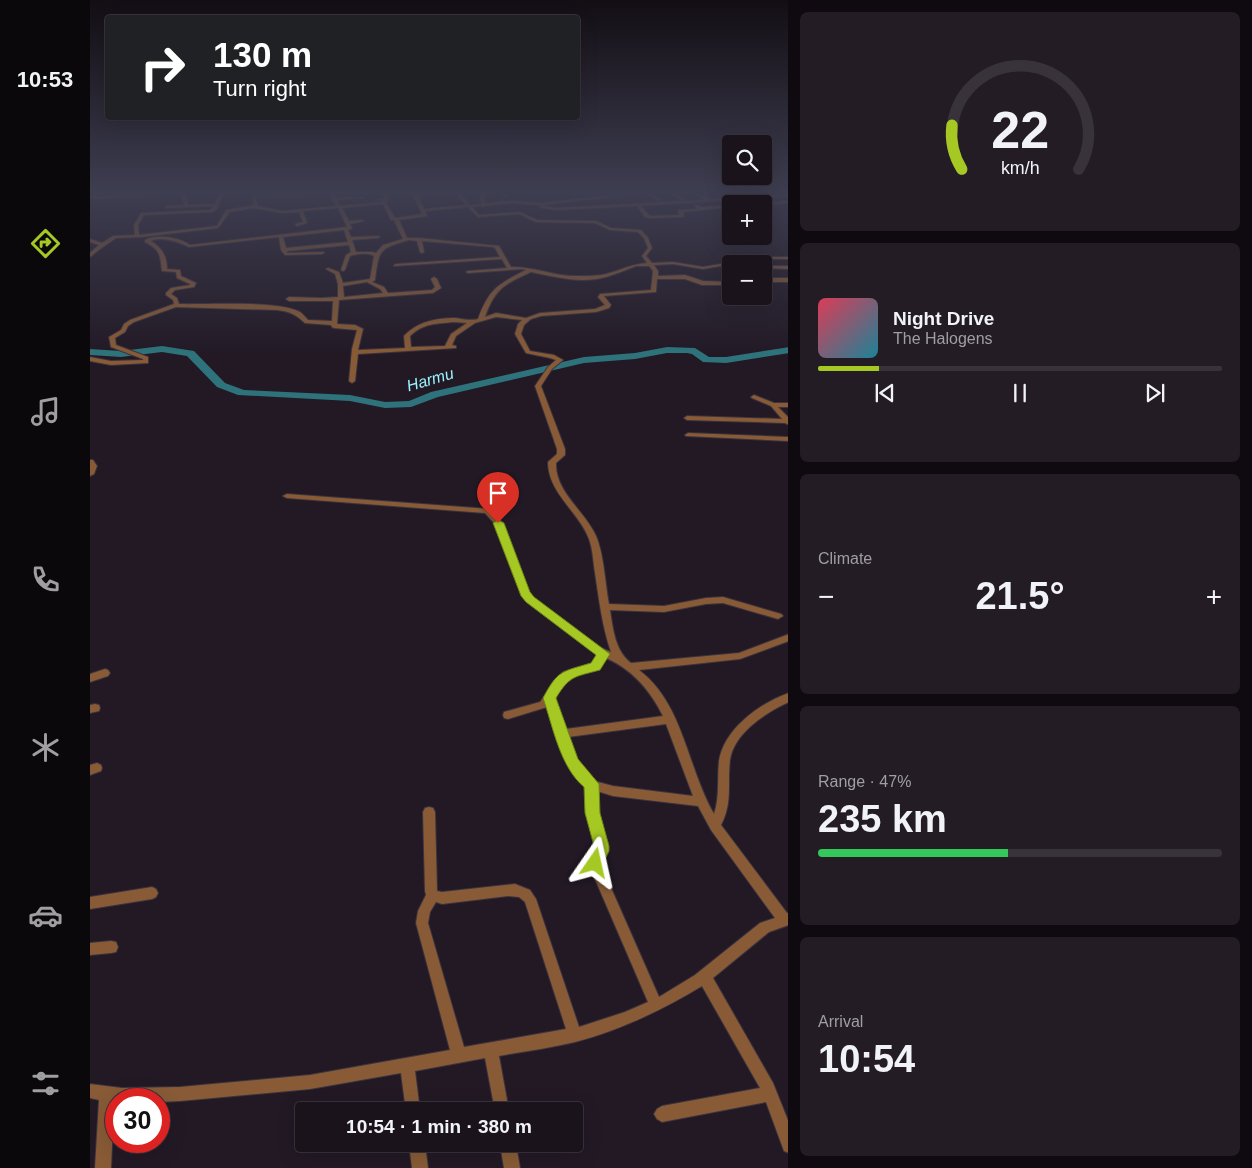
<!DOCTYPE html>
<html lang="en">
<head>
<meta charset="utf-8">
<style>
	:root { --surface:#1a131c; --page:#231c25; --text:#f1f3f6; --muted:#9f9ea3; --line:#38323b; --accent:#a5c823 }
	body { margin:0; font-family:Helvetica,sans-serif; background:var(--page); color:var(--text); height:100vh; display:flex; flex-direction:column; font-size:19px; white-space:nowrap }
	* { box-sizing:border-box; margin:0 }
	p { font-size:16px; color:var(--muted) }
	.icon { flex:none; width:28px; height:28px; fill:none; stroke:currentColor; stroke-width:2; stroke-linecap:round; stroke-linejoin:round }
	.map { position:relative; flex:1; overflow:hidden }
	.panel { display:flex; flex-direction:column; gap:12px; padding:12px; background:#0e0a0f; width:464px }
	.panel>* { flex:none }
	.top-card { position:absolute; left:15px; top:15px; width:475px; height:105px; border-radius:5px; box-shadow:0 5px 20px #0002,0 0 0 1px var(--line); background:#202124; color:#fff; overflow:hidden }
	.buttons { position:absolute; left:632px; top:135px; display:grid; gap:10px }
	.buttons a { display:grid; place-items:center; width:50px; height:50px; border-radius:5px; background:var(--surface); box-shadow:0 5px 20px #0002,0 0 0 1px var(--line); font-size:25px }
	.speed { position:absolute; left:15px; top:1088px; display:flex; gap:10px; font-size:25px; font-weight:700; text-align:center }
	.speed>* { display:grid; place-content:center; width:65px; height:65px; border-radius:50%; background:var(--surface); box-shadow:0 5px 20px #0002,0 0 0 1px var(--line); line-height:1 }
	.speed .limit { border:8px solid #d22; background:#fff; color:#111 }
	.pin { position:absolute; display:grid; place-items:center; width:42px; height:42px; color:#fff; margin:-51px -21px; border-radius:50% 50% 50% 0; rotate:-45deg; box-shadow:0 0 5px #0007 }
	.pin .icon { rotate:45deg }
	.me { position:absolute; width:55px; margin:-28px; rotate:11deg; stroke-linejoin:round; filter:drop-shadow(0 0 4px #0008) }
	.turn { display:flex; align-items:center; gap:18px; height:105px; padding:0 25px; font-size:22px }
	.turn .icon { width:65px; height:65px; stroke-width:2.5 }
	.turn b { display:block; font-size:35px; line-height:42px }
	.big { font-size:38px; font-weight:700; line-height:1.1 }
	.panel .card { flex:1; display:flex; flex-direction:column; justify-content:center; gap:8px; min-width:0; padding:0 18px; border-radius:8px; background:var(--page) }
	.panel .dial { align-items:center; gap:0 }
	.dial svg { height:130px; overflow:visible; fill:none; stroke:var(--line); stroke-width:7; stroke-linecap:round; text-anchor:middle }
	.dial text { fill:var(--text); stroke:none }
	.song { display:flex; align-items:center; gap:15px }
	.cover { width:60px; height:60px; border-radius:8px; background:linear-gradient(135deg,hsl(350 70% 55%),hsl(190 70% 35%)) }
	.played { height:5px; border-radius:2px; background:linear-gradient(90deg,var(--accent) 15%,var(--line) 15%) }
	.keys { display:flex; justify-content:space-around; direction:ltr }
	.heat { display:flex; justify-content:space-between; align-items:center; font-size:28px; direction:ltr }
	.charge { height:8px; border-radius:4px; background:linear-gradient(90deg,#34c759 47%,var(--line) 0) }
	.trip { position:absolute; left:205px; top:1102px; width:288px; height:50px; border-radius:5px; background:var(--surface); box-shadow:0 5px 20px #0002,0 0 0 1px var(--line); font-weight:700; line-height:50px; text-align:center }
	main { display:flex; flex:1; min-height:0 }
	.menu { display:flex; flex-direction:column; width:90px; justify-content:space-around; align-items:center; background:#0a080b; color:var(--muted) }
	.menu .icon { width:35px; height:35px }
	.menu .current { color:var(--accent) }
	.menu b { font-size:22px; color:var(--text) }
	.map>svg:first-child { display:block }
</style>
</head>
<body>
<main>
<nav class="menu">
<b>10:53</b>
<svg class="icon current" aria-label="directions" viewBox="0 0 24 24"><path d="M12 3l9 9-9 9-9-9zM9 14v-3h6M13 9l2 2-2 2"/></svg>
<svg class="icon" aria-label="music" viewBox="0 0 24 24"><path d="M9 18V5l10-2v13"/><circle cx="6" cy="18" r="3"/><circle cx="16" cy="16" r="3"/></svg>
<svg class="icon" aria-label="phone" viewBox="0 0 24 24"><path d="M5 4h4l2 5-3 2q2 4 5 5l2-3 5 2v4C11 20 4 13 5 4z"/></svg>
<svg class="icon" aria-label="climate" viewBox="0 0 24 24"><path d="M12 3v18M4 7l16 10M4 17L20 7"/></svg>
<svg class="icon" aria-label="car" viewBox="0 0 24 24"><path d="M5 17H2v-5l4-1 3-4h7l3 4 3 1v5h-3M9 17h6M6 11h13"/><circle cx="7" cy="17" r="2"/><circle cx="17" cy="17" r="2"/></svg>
<svg class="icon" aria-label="filters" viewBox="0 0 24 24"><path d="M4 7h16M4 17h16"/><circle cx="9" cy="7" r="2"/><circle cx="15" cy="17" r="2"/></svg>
</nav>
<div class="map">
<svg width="699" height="1168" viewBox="0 0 699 1168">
	<rect width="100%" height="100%" fill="#221925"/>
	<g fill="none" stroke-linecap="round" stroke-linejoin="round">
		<path fill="#2e737b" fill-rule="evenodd" d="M72,346L104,351L135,383L154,390L260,395L295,402L319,401L341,392L494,357L545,353L577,347L605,348L619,357H636L699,347V353L636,363L613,362L602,354L597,353H577L545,359L494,363L348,397L321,407L295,408L260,401L148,395L127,387L97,356L72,352L31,357L0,355V349L31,351Z"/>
		<g stroke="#3b333e" stroke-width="2">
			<path id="minor" d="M4,192H8L7,197L89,192L96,195L98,205L125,204L130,192H134L127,209L123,212L54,215L48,225L49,235L127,226L136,210L164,205L161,192H165V195L264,192L262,193L244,194L246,198L273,197L275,198L247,200L250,206L292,202L293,201L286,200L295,198L293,194L277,195L275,194L296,192L299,199L297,200V204L305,218L332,214L322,194V192L326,193L369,192L380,205L391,204L390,192H394L395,203L423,201L450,203L548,192H560L571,200L568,201L556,193L453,205L465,208L593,201L578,192H582L598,201L615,200L602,192H606L620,199L699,194V196L551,206L559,215L561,216L589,215L588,210L607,209L605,206L607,205L612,207L641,205V207L593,212L594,216L592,217L561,218L555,217L547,206L465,210L452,208L447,205L423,203L395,206L393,207L391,206L382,207L389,215L430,212L447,220L506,221L521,228L551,230L558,238L562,248L556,256L562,263L583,262L613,267L671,257H699V259H671L613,269L583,264L564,265L568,271V276L595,275L613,281L641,282V285H612L595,279H567L566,292L514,296L521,305L519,308L506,312L451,316L441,319L434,325L431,334L440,351L464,355L473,360L462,369L451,386L475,449V455L466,463C465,492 495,511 506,536C514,554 515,583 519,604L574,606L616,598L633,597L691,614L693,616L688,619L633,603L616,604L574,612L520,610C523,629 525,651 541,663L649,653L699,634V641L650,659L549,670C594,704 597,768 624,814C630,797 627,779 629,761C634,729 670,703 699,693V702C675,713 644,733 640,760C637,785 643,801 631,825L697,913H699V925L679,932L623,978L683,1083L699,1123V1153L694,1151L676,1102L572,1122L567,1119L564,1114L567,1109L572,1106L670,1088L612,986C572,1010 531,1030 485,1042C461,1048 435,1051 409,1056L419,1111H405L395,1058L325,1071L330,1111H316L311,1073L220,1089L90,1101L69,1102V1099H26V1102L24,1101L21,1168H5L9,1100L0,1098V1084L32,1088L90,1087L220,1075L360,1050L326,923L328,911L336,895L335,891L333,812L335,808L339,807L343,808L345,812L347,891L352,892L425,884L440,890L446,899L489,1027L535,1012L558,1002L502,872L500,858L506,849V846L496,813L495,787C473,767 467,734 457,707L418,719L414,718L413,715L414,712L450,702L473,672L503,663L509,654L500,650L437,602L431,593L405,524L395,513L197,498L193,496L197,494L400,509L413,523L439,592L443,598L506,646L521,652C512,626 509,599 505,573C503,561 503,550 499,539C489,512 458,493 458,462L467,454V449L445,386L458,367L466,360L460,358L436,353L425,334L428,324L432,320L406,317L385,323L366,336L362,345L366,346V348L268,354L265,381L262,383L259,381L262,349L267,330L244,328L242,327L241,325L215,323C205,314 201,312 187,310L86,307L44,322L38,326L35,332L25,338L26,345L58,357V363L21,365L0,361V357L21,361L53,360V359L21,347L19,337L31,330L34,324L40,320L84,304L83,300L76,295V293L81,288L100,285V284L87,278L86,272L72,271C70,256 71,250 55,242V240C68,234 88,237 100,245L257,227L248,208L213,211L217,223L207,226L205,224L213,222L209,212L192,213L163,208L140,212L128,228L51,237L26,238L10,249L0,257V253L9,245L0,242V239L12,243L23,236L45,235L44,225L51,213L120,210L124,206L75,208L76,206L94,205L92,196L86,193L4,199L2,198ZM240,194L242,198L241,199L243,200L246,206L192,211L168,206L165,197ZM367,194L376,205L334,209L328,195ZM293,204L301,220H304L313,239L293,245L286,253L282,252H266L262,240L288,238L290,237L288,236L261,237L258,230L262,228L260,224L274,221L272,220L259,221L252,208ZM378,207L388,217L429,214L446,222L505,223L520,230L548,232L554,238L558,248L552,256L557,263C539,264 528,272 511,275C504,276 495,276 488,276C465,277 444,266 421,267L409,246L329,238H317L309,220L337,216L335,211ZM254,230L258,242L196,248L193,237ZM189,237L191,250L195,255L232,254L234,253V252L197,253V251L259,245L261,252L256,255L251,270L253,271L255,270L260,256C266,254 278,252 284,256L280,279L253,283L249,272L238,268L236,269L245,274L248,284V297L231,298L199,297L196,299L199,301H243L242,321L218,320C216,318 213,314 210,312C187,300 117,305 89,304L87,298L81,294L85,290L104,287L106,283L91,276L90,270L77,269C77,256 72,248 61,241C72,236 88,242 99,247ZM319,240L327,241L330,252L332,253L334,252L332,241L403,247L405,248L410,257L306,264L304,265V266L412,259L417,268L378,271L376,272L378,273L432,269L436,270C408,284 399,289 388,319C380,321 373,319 365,318C346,318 327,322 314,336L315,348L268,350L273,329L265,325L247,324L249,300L343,293L351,288L347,279L344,277L341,279L345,287L342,290L298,293L294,287L282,282L285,280C289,249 289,249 319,240ZM546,266H559L563,271L561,290L510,294L508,297L515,305L505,309L450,313L436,318L406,313L395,317C405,288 415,284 441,272C465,277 491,284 516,277C526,274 536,270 546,266ZM277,282L290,289L293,293L254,297L253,286ZM364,322L377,323L361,334L355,346L321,347L320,336C334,323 345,324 364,322ZM516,658C543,670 560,690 573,716L476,729L464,698L479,678L509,669ZM576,724L603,796L523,786L504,781L497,775L487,760L478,737ZM507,791L523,796L608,806L621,830L685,918L670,923L605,975L569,997L514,872L512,860L518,851V846L508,813ZM418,896L429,897L435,902L476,1029L374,1047L338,923L340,912L346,902L352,904Z
				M410,192H414L417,196L414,197Z
				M699,201V203L674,205L672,204Z
				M674,266H699V269L674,268Z
				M674,278H699V282H674Z
				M664,395L684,403H699V407H688L699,418V425L695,423L597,420L594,418L597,416L692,419L681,406L662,398L661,397Z
				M598,433L699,437V441L596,436L595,435Z
				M0,460H3L7,466L4,474L0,476Z
				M15,669L18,670L20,673L18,676L0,682V674Z
				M5,704L9,705L10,708L9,711L0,713V705Z
				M7,763L11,765L12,768L11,771L0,775V765Z
				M62,887L66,889L68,893L66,897L62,899L0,909V897Z
				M21,941L26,942L28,947L26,952L21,953L0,955V943Z
				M319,1144H335L338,1168H322Z
				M410,1144H426L430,1168H414Z"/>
		</g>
		<use href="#minor" fill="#885b36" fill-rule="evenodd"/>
	</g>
	<linearGradient id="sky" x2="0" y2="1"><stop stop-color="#130e14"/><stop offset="0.54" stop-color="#3e3e51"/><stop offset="1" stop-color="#3e3e51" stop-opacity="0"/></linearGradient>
	<rect width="699" height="355" fill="url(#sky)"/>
	<path fill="#a5c823" stroke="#6b8217" d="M408,520L414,523L440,592L444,597L520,654L510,670C485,677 480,675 466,698L488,759L509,784L510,813L519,846V851L511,868L505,870L500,868L498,863L504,846L495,813L494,787C470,767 463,727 453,698C468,670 471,672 501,663L506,655L436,602L431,596L403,523Z"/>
	<g text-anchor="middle" stroke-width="5" stroke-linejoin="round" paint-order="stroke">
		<g font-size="16" font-style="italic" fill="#99f4fe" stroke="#221925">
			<text transform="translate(340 379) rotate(-16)" y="6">Harmu</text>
		</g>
	</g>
</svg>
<div class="buttons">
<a><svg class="icon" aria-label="search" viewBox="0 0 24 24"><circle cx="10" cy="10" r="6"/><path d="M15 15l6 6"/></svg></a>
<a>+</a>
<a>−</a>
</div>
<div class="speed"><div class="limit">30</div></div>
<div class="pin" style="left:408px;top:523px;background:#d93025"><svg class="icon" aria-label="arrive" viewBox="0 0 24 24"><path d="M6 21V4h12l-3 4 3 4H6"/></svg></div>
<svg class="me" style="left:505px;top:863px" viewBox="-20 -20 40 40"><path d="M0-17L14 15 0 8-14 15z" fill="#a5c823" stroke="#fff" stroke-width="4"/></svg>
<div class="trip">10:54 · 1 min · 380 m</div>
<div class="top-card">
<div class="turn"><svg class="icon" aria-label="right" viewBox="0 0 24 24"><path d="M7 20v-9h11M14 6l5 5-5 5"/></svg><div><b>130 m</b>Turn right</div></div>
</div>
</div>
<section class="panel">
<div class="card dial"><svg viewBox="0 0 100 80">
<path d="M14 69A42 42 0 1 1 86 69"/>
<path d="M14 69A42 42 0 0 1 8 42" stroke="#a5c823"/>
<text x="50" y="56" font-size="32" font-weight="700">22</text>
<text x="50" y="72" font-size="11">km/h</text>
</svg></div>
<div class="card">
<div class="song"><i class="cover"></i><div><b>Night Drive</b><p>The Halogens</p></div></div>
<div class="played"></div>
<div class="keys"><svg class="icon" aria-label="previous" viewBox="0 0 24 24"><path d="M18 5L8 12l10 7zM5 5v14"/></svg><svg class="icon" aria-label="pause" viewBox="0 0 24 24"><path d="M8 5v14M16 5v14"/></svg><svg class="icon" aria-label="next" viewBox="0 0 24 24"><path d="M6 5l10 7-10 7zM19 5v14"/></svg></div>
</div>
<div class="card"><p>Climate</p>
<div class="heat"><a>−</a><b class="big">21.5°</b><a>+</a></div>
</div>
<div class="card"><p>Range · 47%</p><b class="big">235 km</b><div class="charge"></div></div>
<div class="card"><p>Arrival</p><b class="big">10:54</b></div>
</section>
</main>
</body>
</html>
